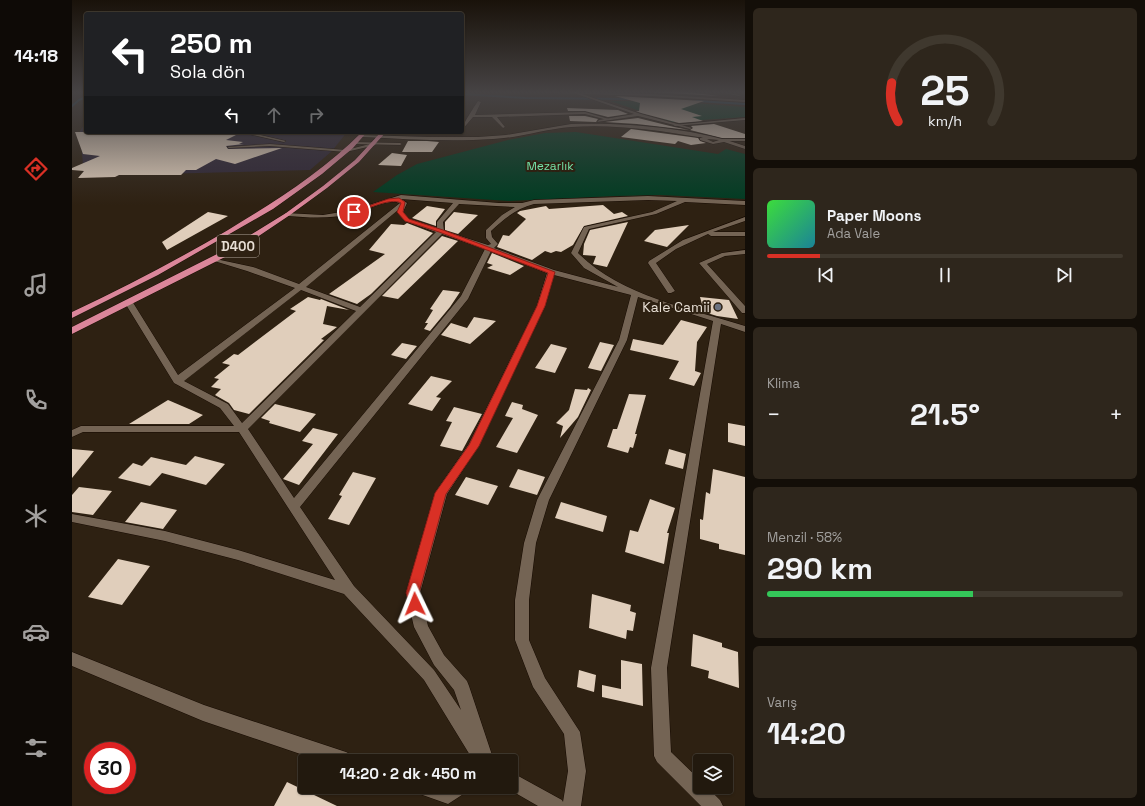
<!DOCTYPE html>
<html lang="tr">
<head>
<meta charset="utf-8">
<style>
	:root { --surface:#22190e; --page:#2e261c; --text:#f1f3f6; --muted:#a2a09e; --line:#3f382e; --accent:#d93025 }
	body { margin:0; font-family:"Space Grotesk",sans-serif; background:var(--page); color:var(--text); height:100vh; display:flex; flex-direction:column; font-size:15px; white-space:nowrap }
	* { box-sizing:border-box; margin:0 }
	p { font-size:13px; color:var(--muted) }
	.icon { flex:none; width:22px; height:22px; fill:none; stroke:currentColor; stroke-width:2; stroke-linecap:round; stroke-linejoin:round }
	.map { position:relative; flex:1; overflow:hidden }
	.details { display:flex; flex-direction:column; gap:8px; padding:8px; background:#130e08; width:400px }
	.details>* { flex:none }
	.hud { position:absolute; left:12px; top:12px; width:380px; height:122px; border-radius:4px; box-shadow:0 1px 3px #0004,0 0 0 1px var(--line); background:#202124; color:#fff; overflow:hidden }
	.fabs { position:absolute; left:621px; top:754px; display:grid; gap:8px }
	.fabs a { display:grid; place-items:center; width:40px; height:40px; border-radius:4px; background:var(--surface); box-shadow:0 1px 3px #0004,0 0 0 1px var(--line); font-size:20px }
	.speed { position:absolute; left:12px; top:742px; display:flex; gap:8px; font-size:20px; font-weight:700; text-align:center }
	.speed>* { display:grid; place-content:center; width:52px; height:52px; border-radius:50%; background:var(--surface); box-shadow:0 1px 3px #0004,0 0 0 1px var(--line); line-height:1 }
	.speed .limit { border:6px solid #d22; background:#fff; color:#111 }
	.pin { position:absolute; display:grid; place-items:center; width:34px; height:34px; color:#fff; margin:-17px; border:2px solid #fff; border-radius:50%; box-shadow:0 1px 4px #0007 }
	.me { position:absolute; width:44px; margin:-22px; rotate:358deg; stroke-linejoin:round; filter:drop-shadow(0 0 3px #0008) }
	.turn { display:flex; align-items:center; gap:14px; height:84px; padding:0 20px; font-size:18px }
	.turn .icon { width:52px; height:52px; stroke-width:2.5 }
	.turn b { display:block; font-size:28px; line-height:34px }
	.lanes { display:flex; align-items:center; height:38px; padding:0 20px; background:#0003; justify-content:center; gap:20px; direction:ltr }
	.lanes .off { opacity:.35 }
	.big { font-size:30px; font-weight:600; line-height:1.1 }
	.details .widget { flex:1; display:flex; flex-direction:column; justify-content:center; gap:6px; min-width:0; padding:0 14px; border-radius:6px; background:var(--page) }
	.details .dial { align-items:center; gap:0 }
	.dial svg { height:104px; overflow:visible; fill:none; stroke:var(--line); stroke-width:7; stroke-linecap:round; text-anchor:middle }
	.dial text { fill:var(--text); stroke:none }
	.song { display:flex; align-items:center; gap:12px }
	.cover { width:48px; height:48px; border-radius:6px; background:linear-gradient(135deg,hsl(120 70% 55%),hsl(190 70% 35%)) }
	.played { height:4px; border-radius:2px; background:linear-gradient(90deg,var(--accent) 15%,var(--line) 15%) }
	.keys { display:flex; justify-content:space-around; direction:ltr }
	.heat { display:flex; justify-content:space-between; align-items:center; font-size:22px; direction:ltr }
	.charge { height:6px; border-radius:3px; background:linear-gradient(90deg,#34c759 58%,var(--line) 0) }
	.trip { position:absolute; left:226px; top:754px; width:220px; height:40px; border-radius:4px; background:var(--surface); box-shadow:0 1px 3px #0004,0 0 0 1px var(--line); font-weight:600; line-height:40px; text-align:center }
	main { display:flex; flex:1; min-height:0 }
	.menu { display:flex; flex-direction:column; width:72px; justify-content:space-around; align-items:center; background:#0e0a06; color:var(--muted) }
	.menu .icon { width:28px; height:28px }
	.menu .on { color:var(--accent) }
	.menu b { font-size:18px; color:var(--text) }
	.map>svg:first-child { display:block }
</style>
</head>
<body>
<main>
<nav class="menu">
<b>14:18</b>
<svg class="icon on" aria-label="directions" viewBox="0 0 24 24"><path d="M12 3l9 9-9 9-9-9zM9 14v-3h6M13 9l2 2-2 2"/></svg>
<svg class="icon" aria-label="music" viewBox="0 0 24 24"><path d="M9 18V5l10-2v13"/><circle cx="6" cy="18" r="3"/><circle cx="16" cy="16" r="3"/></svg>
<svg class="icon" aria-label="phone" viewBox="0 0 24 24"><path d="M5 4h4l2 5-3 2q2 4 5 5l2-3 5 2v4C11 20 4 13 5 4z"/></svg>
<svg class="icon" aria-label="climate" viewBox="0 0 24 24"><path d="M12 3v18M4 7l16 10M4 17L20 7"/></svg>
<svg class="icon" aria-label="car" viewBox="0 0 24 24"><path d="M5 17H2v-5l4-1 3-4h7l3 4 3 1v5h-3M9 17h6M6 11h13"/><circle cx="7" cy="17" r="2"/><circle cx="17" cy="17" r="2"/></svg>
<svg class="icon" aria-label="filters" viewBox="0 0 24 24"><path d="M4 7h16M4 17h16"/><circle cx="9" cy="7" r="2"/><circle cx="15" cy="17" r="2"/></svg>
</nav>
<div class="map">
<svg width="673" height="806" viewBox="0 0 673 806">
	<rect width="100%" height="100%" fill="#2e2112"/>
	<path fill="#302737" d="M14,122V132H275L260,151L238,170L12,176L8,131Z"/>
	<path fill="#003c22" d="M538,101H597L673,107V117L601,122Z
		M504,132L646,154L654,149L673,154V199L588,195L542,196L437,201L301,192L325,175L345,164L436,140L473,133Z"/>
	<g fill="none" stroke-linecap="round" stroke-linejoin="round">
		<path stroke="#124e70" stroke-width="2" d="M390,94L453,98L559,99
			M625,101L673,104
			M0,106L7,100L14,97"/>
	</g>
	<path fill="#e0cebb" d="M544,92H615L647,96L579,92Z
		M543,96L632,101L609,109L630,116L620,117L631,121L607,123L569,113L564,111H567L568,103Z
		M495,108L546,110L556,114L536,117L513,111H496Z
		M497,116H513L526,119L524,122L498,121Z
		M566,118L602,127L617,130L565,124L533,122Z
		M642,124L673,134V138H650L618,130L621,128L619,126Z
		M559,129L626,138L628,141L634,143L619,145L606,141L603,144L549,137Z
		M3,132H158L154,134L164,135L154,140L171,142L167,144H172L154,146L156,149L210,148L163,164L144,159L124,170H114L109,175H47L43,177L6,178L12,171L0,170V168L28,156L11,154Z
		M336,141H355L367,142L360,152H330Z
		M320,153L335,155L329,166L306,165Z
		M531,205L542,214L550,212L556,216L512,226L501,245L489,252L484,251L479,253L473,251L460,260L425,247L431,235L437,236L454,219L445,213L448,211L474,206L477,209Z
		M355,206L373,209L364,221V226L340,218Z
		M136,212L156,216L95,250L90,242Z
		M382,212L406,215L386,234L373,230V222Z
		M556,222L535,267L521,264L524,256L511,255L512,244L518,230Z
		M335,223L361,233L299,294L285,304L257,294L313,254L297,250L319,224L332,225Z
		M617,225L595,247L572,241L583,230Z
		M370,236L386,241L326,299L310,296Z
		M420,253L452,266L438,275L415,268L421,265L415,263Z
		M371,290L388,292L378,307L358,331L352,329L356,323H353L361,310L358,309Z
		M236,297L248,300L249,299L277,310L255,306L251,324L265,327L249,339L252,340L177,414L162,410L157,403L143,395L149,389L139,387L147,379L142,378L158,365L150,363L162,354L166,355L224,311L218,309Z
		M628,297L657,300L666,319L645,316L632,312Z
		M402,317L424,321L398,344L369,335L379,323L395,328Z
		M609,320L635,327L625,342L623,371L629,373L622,386L597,379L607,361L558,350L561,339L591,345Z
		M528,342L542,345L529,371L516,368Z
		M330,343L345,346L334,359L319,355Z
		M479,344L495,348L483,373L463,368Z
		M359,376L380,381L364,397L369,398L360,411L336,404Z
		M516,388L519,390L506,417L488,438L491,426L484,423L497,410L503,389L515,390Z
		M557,394L574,395L563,434H565L561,448L558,447L556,453L535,447L541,429H545Z
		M96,400L131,415L117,424H57Z
		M440,402L451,405L450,409L466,415L445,453L424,447L441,418L433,416Z
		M203,404L244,414L228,432L197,423L198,421L189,418Z
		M382,407L410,414L390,451L368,446L380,422L374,421Z
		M656,423L673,426V446L656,442Z
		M241,428L266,434L227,485L211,479L241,444L230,441Z
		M0,449L22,451L0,478Z
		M597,449L614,454L611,469L593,464Z
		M123,456L153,464L134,485L90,473L78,486L46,478L61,463L70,466L79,457L114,465Z
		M446,469L473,477L465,495L437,487Z
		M641,469L673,477V555L647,549V544L628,539V519L631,520L634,492L638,494Z
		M281,472L304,478L277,525L256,519L270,496L267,495Z
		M394,477L426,486L416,505L383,495Z
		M7,487L40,491L21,515L0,512V495Z
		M578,499L603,508L595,533H597L592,564L553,552L558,530L566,532Z
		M69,502L105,510L91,529L53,522Z
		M489,502L535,516L531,532L483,518Z
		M46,559L78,566L50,605L16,597Z
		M520,594L559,605L558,611L564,613L561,631L555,630L554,639L517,628Z
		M621,634L650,643V647L666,652L667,688L636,678L637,671L619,666Z
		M549,660L570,664L571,706L530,697V685L549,689Z
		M507,670L524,675L522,692L505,687Z
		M215,782L265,806H202Z"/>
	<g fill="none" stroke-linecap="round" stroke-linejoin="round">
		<g stroke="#160a01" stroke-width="1">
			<path id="service" d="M168,132H176L214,141L212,142Z
				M302,143L304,145L274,152L198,146L157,148L155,147L198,144L274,150Z"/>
		</g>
		<g stroke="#160a01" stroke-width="1">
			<path id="minor" d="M449,92L579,94L673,100V102L579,96Z
				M647,92L669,95L667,96Z
				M406,101L409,102L403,115L513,112L537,119L535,120L513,114L425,117L433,127L431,128L420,117H401L390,130C390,125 402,107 406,101Z
				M673,118V120L603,126L601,125Z
				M649,139H673V141H647Z
				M329,195L427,203H450L462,200L576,196L673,201V205L613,202L584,214L517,229L506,253C549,296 616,308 673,326V332L649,324L595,668L599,752L628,780V787H635L648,800L651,806H629L585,762L582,756L579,668L641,321L566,297L555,340L477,500L464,543L457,600V640L473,678L508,732L514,771L509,806H466L433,787H439V772L490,800L491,802L496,771L492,734L461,687L443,640V600L452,543L465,500L547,340L559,295L482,275L473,306L407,445L375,494L348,593L356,626L372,655L395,681L397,686L422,761L401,760L352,680L272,594L166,560L93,541L0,522V514L93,531L166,550L263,580L167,432H11L0,437V430L9,426H162L148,408L102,383L53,303L54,301H60L106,375L223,288L175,271L139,260V258L181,267L227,284L328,203C315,198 296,210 283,213C261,219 239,218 216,216L213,214L214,213L251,215L281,210ZM329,199L381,203L365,222V228L337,219L331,212L335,203ZM576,200L605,201L580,212L512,227L499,253L512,268L546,287L482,270L422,248L426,244L420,237L419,231C432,219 445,208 462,204ZM387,204L443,207L430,215L414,230V238L419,244L416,245L372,231L371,222ZM326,210L325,212L333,221L364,232L288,307L234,287ZM370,234L413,249L389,296L222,498L176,429ZM419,251L475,273L465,306L397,444L363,493L334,593L342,627L362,665L382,690L389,710L362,670L282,586L228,507L396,299ZM229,290L284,311L170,423L156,404L112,381Z
				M673,217V221L641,232H673V236H639L636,234L604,249L584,263L603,291L599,293H596L576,263L577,261L611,240Z
				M673,250V254L653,256L635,264L673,306V313H670L627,263L650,253Z
				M0,652L132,705L274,752L280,755L283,761H249L131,721L0,666Z
				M342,787H396L393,793L376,804L345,793Z"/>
		</g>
		<g stroke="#160a01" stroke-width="1">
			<path id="tertiary" d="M499,92H504L569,114L620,128L618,129L566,116L525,122L527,120L562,114Z
				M499,124C552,122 624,128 673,146V149L652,142L641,144L628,140V138L631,137H626C585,130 542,124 499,127C473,129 447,138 421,139C377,142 334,139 290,137L288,136L290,135L356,137H406L434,135ZM635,139L647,140L641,142Z
				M280,142L328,143L330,144L328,145L282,144Z"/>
		</g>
		<g stroke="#160a01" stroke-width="1">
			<path id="trunk" d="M290,132H295L281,148L250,174L201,209L86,275L0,318V312C53,287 105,260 156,230C204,201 250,172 290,132Z
				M309,132H314L287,162L255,188L218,215L163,252L0,334V327L157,248L214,213L251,186L283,160Z"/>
		</g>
		<use href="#service" fill="#746454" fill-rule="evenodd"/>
		<use href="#minor" fill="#746454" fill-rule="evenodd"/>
		<use href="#tertiary" fill="#746454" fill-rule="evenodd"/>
		<use href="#trunk" fill="#db869a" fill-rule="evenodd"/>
	</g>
	<linearGradient id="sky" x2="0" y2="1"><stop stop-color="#19120a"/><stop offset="0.45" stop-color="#464344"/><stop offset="1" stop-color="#464344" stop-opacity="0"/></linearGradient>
	<rect width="673" height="205" fill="url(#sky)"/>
	<path fill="#d93025" stroke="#8d1f18" d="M316,199L327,198L333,202L331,212L337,219L371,230L483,272L473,306L407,446L374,494L347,593L350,604L348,608L343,610L339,608L334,593L363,493L397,445L465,306L476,273L367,232L333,221L325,212L329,203C318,197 293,210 282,214L279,212Z"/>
	<circle fill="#6b7280" stroke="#2e2112" stroke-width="1.5" cx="646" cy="307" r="4"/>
	<g text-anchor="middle" stroke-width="4" stroke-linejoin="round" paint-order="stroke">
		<g font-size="12" fill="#74e2a7" stroke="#2e2112">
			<text x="478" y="170">Mezarlık</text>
		</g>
		<rect fill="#2e2112" stroke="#b0a69a" stroke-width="1" x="145" y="235" width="42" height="22" rx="3"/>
		<g font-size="13" font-weight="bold" fill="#e8dfd5">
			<text x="166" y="251">D400</text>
		</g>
		<g font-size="14" fill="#e8dfd5" stroke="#2e2112" text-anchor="end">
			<text x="638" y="312">Kale Camii</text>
		</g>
	</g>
</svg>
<div class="fabs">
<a><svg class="icon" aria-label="layers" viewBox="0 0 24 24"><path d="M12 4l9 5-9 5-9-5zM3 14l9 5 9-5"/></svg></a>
</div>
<div class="speed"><div class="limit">30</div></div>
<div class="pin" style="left:282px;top:212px;background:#d93025"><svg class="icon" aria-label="arrive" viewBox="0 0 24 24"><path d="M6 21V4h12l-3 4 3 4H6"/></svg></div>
<svg class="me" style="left:343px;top:604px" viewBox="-20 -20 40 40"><path d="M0-17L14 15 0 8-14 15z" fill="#d93025" stroke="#fff" stroke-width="4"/></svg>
<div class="trip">14:20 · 2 dk · 450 m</div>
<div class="hud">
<div class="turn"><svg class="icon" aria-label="left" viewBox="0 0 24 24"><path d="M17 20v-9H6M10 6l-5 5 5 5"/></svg><div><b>250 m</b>Sola dön</div></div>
<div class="lanes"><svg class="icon" aria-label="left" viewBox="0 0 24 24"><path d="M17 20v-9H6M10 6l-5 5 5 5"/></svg><svg class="icon off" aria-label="ahead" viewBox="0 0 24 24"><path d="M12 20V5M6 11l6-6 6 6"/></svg><svg class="icon off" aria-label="right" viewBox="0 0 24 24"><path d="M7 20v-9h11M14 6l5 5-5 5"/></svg></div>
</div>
</div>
<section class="details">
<div class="widget dial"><svg viewBox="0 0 100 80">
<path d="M14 69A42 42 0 1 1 86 69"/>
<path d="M14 69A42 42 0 0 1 9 39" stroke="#d93025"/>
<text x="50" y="56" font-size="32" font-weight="700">25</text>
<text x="50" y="72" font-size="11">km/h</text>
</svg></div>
<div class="widget">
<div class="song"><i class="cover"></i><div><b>Paper Moons</b><p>Ada Vale</p></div></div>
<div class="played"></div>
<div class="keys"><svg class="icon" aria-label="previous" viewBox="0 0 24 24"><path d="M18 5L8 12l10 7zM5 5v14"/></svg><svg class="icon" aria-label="pause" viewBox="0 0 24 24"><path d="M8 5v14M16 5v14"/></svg><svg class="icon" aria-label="next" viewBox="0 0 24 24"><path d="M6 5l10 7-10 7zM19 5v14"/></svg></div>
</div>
<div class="widget"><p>Klima</p>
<div class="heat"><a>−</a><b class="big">21.5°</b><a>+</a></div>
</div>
<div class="widget"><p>Menzil · 58%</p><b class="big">290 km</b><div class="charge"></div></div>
<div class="widget"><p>Varış</p><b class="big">14:20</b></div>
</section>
</main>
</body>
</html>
